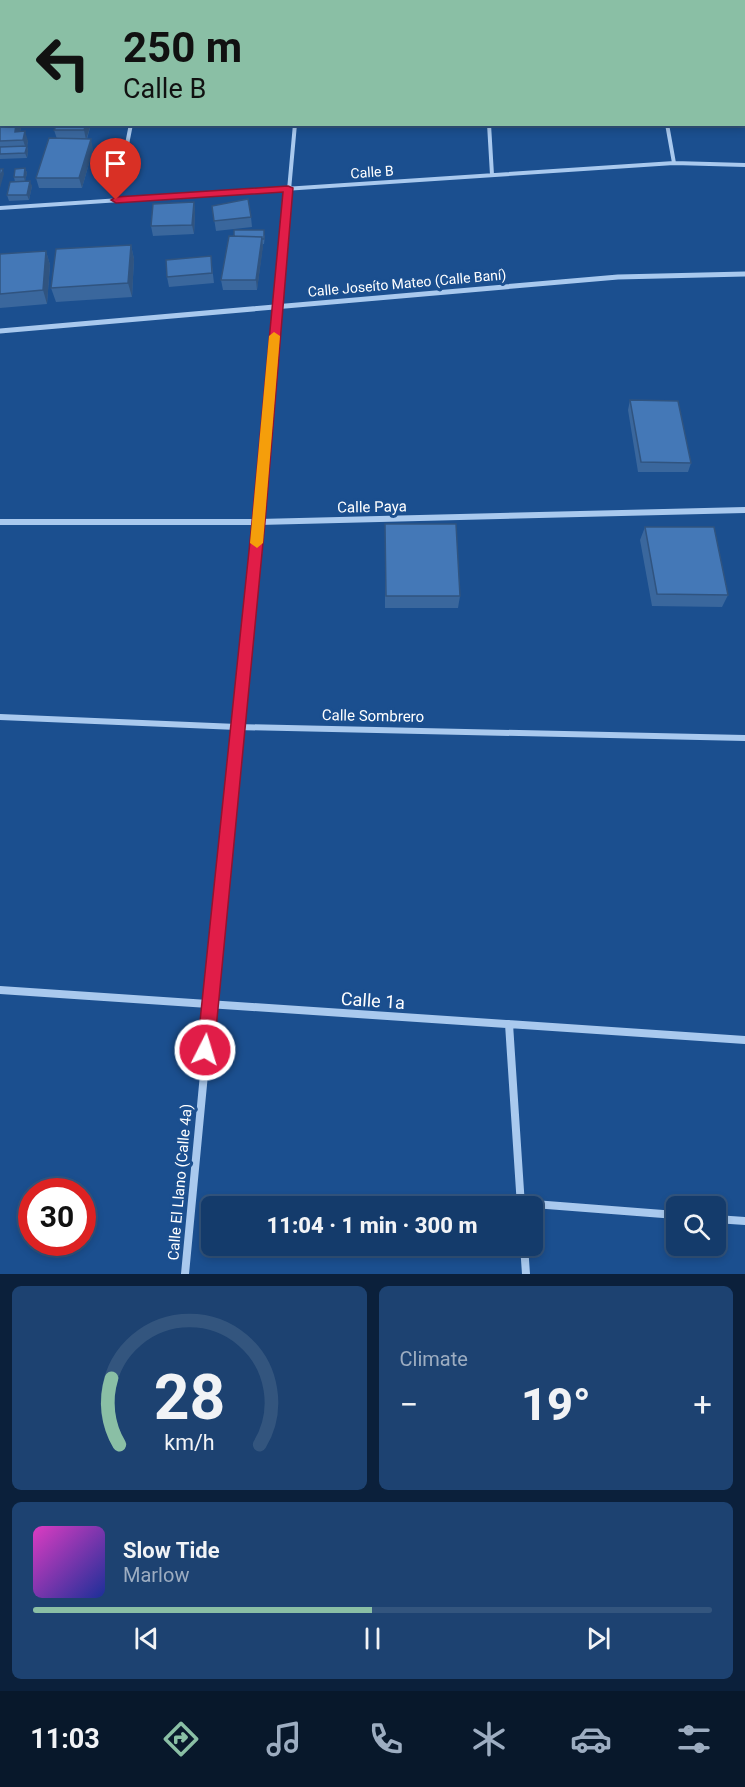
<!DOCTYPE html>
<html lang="en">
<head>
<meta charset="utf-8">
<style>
	:root { --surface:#143b6b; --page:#1d4271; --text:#f1f3f6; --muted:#9dadc1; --line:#33557e; --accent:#8abfa5 }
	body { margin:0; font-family:Roboto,sans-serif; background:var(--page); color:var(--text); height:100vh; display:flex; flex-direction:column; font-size:22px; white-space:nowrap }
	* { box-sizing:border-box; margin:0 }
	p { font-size:20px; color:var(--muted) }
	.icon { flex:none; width:33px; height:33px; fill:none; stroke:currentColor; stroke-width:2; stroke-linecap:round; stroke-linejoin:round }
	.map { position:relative; height:1274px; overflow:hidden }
	.panel { display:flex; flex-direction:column; gap:12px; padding:12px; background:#0b203b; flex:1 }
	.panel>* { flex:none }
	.guide { position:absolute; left:0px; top:0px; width:746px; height:126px; box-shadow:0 3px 9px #0003,0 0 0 2px var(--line); background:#8abfa5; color:#111; overflow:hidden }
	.fabs { position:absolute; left:666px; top:1196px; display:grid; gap:12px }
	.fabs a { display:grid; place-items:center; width:60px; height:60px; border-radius:9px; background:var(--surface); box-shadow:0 3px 9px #0003,0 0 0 2px var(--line); font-size:30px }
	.speed { position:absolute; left:18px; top:1178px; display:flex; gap:12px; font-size:30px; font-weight:700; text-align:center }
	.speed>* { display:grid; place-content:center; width:78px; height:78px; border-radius:50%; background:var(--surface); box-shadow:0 3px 9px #0003,0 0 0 2px var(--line); line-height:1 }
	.speed .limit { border:9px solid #d22; background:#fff; color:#111 }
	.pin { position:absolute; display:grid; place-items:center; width:51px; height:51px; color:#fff; margin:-62px -26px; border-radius:50% 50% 50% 0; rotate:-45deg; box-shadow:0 0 6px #0007 }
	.pin .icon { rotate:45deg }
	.me { position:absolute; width:66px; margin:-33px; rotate:5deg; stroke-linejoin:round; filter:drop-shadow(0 0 4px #0008) }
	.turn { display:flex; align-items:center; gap:21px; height:126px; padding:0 24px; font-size:27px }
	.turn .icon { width:78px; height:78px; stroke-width:2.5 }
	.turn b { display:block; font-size:42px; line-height:51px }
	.big { font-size:45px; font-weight:800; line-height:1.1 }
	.panel .widget { flex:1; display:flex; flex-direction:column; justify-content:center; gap:9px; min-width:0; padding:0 21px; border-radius:9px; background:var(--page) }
	.panel .dial { align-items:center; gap:0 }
	.dial svg { height:156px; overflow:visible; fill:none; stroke:var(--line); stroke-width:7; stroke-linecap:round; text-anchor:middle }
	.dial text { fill:var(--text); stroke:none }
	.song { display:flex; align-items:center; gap:18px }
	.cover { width:72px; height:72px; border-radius:9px; background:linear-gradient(135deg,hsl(310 70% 55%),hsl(230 70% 35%)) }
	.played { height:6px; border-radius:3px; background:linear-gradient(90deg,var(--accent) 50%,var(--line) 50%) }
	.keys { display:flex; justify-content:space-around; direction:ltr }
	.heat { display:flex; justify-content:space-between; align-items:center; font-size:33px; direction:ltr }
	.panel .tiles { flex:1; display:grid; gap:12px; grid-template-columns:1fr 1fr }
	.widget:last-child { grid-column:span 2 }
	.trip { position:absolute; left:201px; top:1196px; width:342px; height:60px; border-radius:9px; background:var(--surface); box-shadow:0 3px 9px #0003,0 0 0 2px var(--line); font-weight:800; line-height:60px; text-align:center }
	.menu { display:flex; height:96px; justify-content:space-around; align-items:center; background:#08182b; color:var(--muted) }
	.menu .icon { width:42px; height:42px }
	.menu .selected { color:var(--accent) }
	.menu b { font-size:27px; color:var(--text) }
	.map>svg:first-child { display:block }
</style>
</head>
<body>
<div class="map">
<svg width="745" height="1274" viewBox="0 0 745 1274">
	<rect width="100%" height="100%" fill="#1b4f8f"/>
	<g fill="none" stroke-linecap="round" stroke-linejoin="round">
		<path stroke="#a9c9ee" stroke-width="4" d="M489,124L492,175
			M667,124L674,163
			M116,200L131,124
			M0,208L674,163L745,165
			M286,223L295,124"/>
		<path stroke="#a9c9ee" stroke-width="5" d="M0,331L618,277L745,274
			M259,499L286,221"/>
		<path stroke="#a9c9ee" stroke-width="6" d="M0,522H259L745,510
			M0,717L237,727L745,738
			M226,844L259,498"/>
		<path stroke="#a9c9ee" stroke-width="8" d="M0,990L745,1040
			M509,1024L521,1206
			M521,1203L676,1215
			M716,1219L745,1221
			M524,1245L526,1274
			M185,1274L226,843"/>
	</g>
	<path fill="#3a679d" d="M0,79H2V107H0Z
		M0,114L22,124L20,132L28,141L27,146L28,151L27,158L0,159Z
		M91,124L87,139L93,149L82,188H39L36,178L57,139L54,130Z
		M25,168L27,173L25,181L32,186L29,200L9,201L7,195L15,182L14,177Z
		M194,202L195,212L194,234L153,236L151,226Z
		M212,206L251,217L252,227L216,231Z
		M265,235L264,244H263L257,290H223L221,280Z
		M131,245L134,259L132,297L56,302L51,288Z
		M46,251L50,265L47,304L0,308V254Z
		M212,266L214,283L169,287L167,277Z
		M630,400L691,463L688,472H638L628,410Z
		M385,524L460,596L458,608H385Z
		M645,527L728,595L722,607L652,606L640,540Z"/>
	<path fill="#305480" d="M16,124H22L18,140L15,132Z
		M86,124H91L86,140L84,130Z
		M25,131L28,141L27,146L28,151L27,158L25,153L26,149L23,140Z
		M91,139L93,149L82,188L79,178Z
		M25,168L27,173L25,182L24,177Z
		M3,169L4,174L0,188V178Z
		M30,181L32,186L29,200L27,195Z
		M194,202L195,212L194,234L192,225Z
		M262,237L263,247L257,290L256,280Z
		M131,245L134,259L132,297L128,283Z
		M46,251L50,265L47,304L43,290Z"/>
	<path fill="#4478b7" stroke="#305480" stroke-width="1.5" d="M0,79H2V97H0Z
		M0,114H2V124H16L15,132L25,131L23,140L0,141Z
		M57,124H86L84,130H54Z
		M49,138L91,139L79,178H36Z
		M27,146L25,153L0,154V147Z
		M25,168L24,177H14L15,169Z
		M0,169H3L0,178Z
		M30,181L27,195H7L10,182Z
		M248,199L251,217L214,221L212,206Z
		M194,202L192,225L151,226L153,204Z
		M234,230H264V239H262V237L234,236Z
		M229,236L262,237L256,280H221Z
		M131,245L128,283L51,288L56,249Z
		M46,251L43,290L0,294V254Z
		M211,256L212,273L167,277L166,260Z
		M630,400L678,401L691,463L641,462Z
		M385,524H456L460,596H386Z
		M645,527H714L728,595L657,594Z"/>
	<path fill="#e11d48" stroke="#92132f" stroke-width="1.5" d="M288,186L293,188L265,522L214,1050L211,1056L205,1059L199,1056L197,1050L252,522L283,192L116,203L111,200L116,197Z"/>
	<path fill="#f59e0b" d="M274,332L280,336L263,543L257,548L250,543L269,336Z"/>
	<g text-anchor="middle" stroke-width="6" stroke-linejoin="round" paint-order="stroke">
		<g font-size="14" fill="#fff" stroke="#1b4f8f">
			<text transform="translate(372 172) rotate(-4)" y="5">Calle B</text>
			<text transform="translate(407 283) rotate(-5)" y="5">Calle Joseíto Mateo (Calle Baní)</text>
		</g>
		<g font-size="15" fill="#fff" stroke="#1b4f8f">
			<text transform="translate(372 507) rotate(-1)" y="5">Calle Paya</text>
			<text transform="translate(373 716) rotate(1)" y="5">Calle Sombrero</text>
			<text transform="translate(180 1182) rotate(-85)" y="5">Calle El Llano (Calle 4a)</text>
		</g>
		<g font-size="18" fill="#fff" stroke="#1b4f8f">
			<text transform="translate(373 1001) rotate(4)" y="6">Calle 1a</text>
		</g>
	</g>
</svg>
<div class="fabs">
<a><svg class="icon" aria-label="search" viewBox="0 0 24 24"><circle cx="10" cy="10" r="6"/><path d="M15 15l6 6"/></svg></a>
</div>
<div class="speed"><div class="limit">30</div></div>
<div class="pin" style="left:116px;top:200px;background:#d93025"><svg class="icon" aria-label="arrive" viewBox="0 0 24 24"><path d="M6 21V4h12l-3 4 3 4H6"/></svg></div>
<svg class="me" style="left:205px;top:1050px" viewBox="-20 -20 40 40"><circle r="17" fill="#e11d48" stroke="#fff" stroke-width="3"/><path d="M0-11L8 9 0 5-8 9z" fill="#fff"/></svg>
<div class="trip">11:04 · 1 min · 300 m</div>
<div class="guide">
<div class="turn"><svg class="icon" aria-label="left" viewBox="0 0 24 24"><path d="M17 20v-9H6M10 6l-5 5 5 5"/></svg><div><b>250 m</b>Calle B</div></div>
</div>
</div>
<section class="panel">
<div class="tiles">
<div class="widget dial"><svg viewBox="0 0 100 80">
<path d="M14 69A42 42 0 1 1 86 69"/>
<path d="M14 69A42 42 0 0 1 10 35" stroke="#8abfa5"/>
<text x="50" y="56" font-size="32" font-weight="700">28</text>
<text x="50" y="72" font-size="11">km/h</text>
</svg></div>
<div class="widget"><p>Climate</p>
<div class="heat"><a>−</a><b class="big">19°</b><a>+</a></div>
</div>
<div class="widget">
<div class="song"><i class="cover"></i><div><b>Slow Tide</b><p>Marlow</p></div></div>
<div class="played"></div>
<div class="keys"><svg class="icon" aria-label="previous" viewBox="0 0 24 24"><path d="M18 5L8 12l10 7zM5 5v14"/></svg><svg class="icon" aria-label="pause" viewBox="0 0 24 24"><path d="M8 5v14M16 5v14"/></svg><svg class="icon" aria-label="next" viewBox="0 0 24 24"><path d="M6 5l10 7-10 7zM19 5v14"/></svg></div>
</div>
</div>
</section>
<nav class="menu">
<b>11:03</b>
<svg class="icon selected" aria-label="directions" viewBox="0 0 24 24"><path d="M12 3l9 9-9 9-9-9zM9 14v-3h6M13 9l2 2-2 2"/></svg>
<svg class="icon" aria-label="music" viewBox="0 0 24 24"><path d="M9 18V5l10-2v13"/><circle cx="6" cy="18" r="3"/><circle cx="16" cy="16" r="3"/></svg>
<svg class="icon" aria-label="phone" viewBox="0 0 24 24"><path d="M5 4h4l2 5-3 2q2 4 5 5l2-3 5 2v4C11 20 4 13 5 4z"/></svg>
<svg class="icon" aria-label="climate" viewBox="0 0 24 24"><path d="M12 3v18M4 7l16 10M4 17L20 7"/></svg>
<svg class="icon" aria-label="car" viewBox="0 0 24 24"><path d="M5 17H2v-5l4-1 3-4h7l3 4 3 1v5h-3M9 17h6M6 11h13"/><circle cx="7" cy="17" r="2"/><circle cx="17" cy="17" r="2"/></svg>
<svg class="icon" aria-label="filters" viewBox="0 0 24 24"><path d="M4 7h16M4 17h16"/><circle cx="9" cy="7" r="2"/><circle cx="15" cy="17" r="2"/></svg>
</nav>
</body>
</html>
